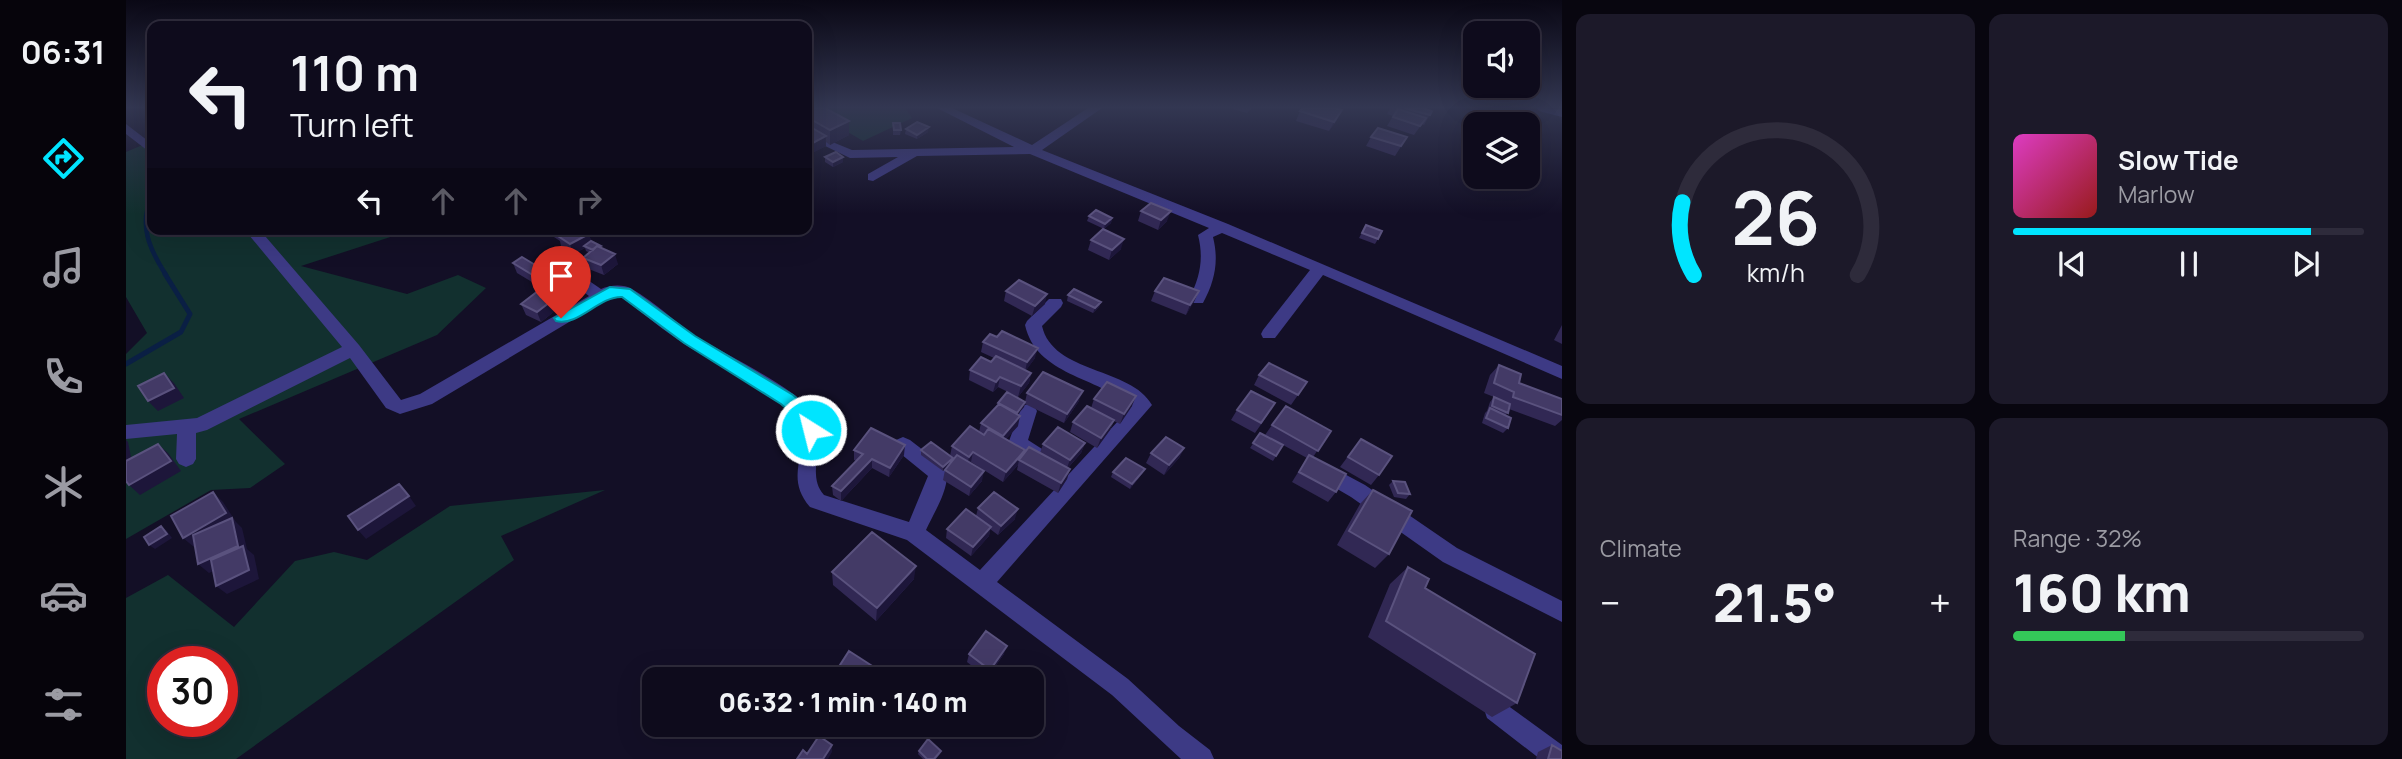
<!DOCTYPE html>
<html lang="en">
<head>
<meta charset="utf-8">
<style>
	:root { --surface:#0e0b1c; --page:#1c1929; --text:#f1f3f6; --muted:#9b9ba3; --line:#2e2b3b; --accent:#00e5ff }
	body { margin:0; font-family:Manrope,sans-serif; background:var(--page); color:var(--text); height:100vh; display:flex; flex-direction:column; font-size:26px; white-space:nowrap }
	* { box-sizing:border-box; margin:0 }
	p { font-size:23px; color:var(--muted) }
	.icon { flex:none; width:38px; height:38px; fill:none; stroke:currentColor; stroke-width:2; stroke-linecap:round; stroke-linejoin:round }
	.map { position:relative; flex:1; overflow:hidden }
	.details { display:flex; flex-direction:column; gap:14px; padding:14px; background:#08060f; width:840px }
	.details>* { flex:none }
	.banner { position:absolute; left:21px; top:21px; width:665px; height:214px; border-radius:14px; box-shadow:0 7px 28px #0002,0 0 0 2px var(--line); background:#0e0b1c; color:var(--text); overflow:hidden }
	.tools { position:absolute; left:1337px; top:21px; display:grid; gap:14px }
	.tools a { display:grid; place-items:center; width:77px; height:77px; border-radius:14px; background:var(--surface); box-shadow:0 7px 28px #0002,0 0 0 2px var(--line); font-size:35px }
	.speed { position:absolute; left:21px; top:646px; display:flex; gap:14px; font-size:35px; font-weight:700; text-align:center }
	.speed>* { display:grid; place-content:center; width:91px; height:91px; border-radius:50%; background:var(--surface); box-shadow:0 7px 28px #0002,0 0 0 2px var(--line); line-height:1 }
	.speed .limit { border:10px solid #d22; background:#fff; color:#111 }
	.pin { position:absolute; display:grid; place-items:center; width:60px; height:60px; color:#fff; margin:-72px -30px; border-radius:50% 50% 50% 0; rotate:-45deg; box-shadow:0 0 7px #0007 }
	.pin .icon { rotate:45deg }
	.me { position:absolute; width:77px; margin:-38px; rotate:324deg; stroke-linejoin:round; filter:drop-shadow(0 0 5px #0008) }
	.turn { display:flex; align-items:center; gap:24px; height:147px; padding:0 28px; font-size:32px }
	.turn .icon { width:91px; height:91px; stroke-width:2.5 }
	.turn b { display:block; font-size:49px; line-height:60px }
	.lanes { display:flex; align-items:center; height:66px; padding:0 28px; background:#0003; justify-content:center; gap:35px; direction:ltr }
	.lanes .off { opacity:.35 }
	.big { font-size:52px; font-weight:800; line-height:1.1 }
	.details .tile { flex:1; display:flex; flex-direction:column; justify-content:center; gap:10px; min-width:0; padding:0 24px; border-radius:14px; background:var(--page) }
	.details .dial { align-items:center; gap:0 }
	.dial svg { height:182px; overflow:visible; fill:none; stroke:var(--line); stroke-width:7; stroke-linecap:round; text-anchor:middle }
	.dial text { fill:var(--text); stroke:none }
	.song { display:flex; align-items:center; gap:21px }
	.cover { width:84px; height:84px; border-radius:10px; background:linear-gradient(135deg,hsl(310 70% 55%),hsl(0 70% 35%)) }
	.played { height:7px; border-radius:4px; background:linear-gradient(90deg,var(--accent) 85%,var(--line) 85%) }
	.keys { display:flex; justify-content:space-around; direction:ltr }
	.heat { display:flex; justify-content:space-between; align-items:center; font-size:38px; direction:ltr }
	.charge { height:10px; border-radius:5px; background:linear-gradient(90deg,#34c759 32%,var(--line) 0) }
	.details .tiles { flex:1; display:grid; gap:14px; grid-template-columns:repeat(2,1fr) }
	.trip { position:absolute; left:516px; top:667px; width:402px; height:70px; border-radius:14px; background:var(--surface); box-shadow:0 7px 28px #0002,0 0 0 2px var(--line); font-weight:800; line-height:70px; text-align:center }
	main { display:flex; flex:1; min-height:0 }
	.tab-bar { display:flex; flex-direction:column; width:126px; justify-content:space-around; align-items:center; background:#06040b; color:var(--muted) }
	.tab-bar .icon { width:49px; height:49px }
	.tab-bar .on { color:var(--accent) }
	.tab-bar b { font-size:32px; color:var(--text) }
	.map>svg:first-child { display:block }
</style>
</head>
<body>
<main>
<nav class="tab-bar">
<b>06:31</b>
<svg class="icon on" aria-label="directions" viewBox="0 0 24 24"><path d="M12 3l9 9-9 9-9-9zM9 14v-3h6M13 9l2 2-2 2"/></svg>
<svg class="icon" aria-label="music" viewBox="0 0 24 24"><path d="M9 18V5l10-2v13"/><circle cx="6" cy="18" r="3"/><circle cx="16" cy="16" r="3"/></svg>
<svg class="icon" aria-label="phone" viewBox="0 0 24 24"><path d="M5 4h4l2 5-3 2q2 4 5 5l2-3 5 2v4C11 20 4 13 5 4z"/></svg>
<svg class="icon" aria-label="climate" viewBox="0 0 24 24"><path d="M12 3v18M4 7l16 10M4 17L20 7"/></svg>
<svg class="icon" aria-label="car" viewBox="0 0 24 24"><path d="M5 17H2v-5l4-1 3-4h7l3 4 3 1v5h-3M9 17h6M6 11h13"/><circle cx="7" cy="17" r="2"/><circle cx="17" cy="17" r="2"/></svg>
<svg class="icon" aria-label="filters" viewBox="0 0 24 24"><path d="M4 7h16M4 17h16"/><circle cx="9" cy="7" r="2"/><circle cx="15" cy="17" r="2"/></svg>
</nav>
<div class="map">
<svg width="1436" height="759" viewBox="0 0 1436 759">
	<rect width="100%" height="100%" fill="#130f26"/>
	<path fill="#12302f" fill-rule="evenodd" d="M681,108H779L786,118L737,141Z
		M26,141V229H289L175,266L281,294L332,275L360,288L311,335L113,419L159,464L124,488L85,490L0,539V354L21,333L0,297V152Z
		M479,490L375,536L388,560L110,759H0V598L42,575L108,627L169,561L208,552L241,560L324,506ZM37,662H96V721H37Z"/>
	<g fill="none" stroke-linecap="round" stroke-linejoin="round">
		<path stroke="#0a1f44" stroke-width="4.5" d="M26,197C12,225 24,250 40,275"/>
		<path stroke="#0a1f44" stroke-width="5" d="M0,364L55,332L64,314L39,274"/>
		<path fill="#3d3a85" fill-rule="evenodd" d="M811,108H826L906,145L962,108H976L916,150L1102,224L1436,366V379L1197,275L1149,338H1137L1135,334L1137,330L1184,270L1096,233L1087,237C1093,261 1089,281 1077,303H1065L1063,299C1074,277 1078,259 1072,235L1083,228L904,154L791,156L747,181L742,180V174L772,157L724,158L693,143L699,139L726,150L888,147Z
			M1411,108L1436,109V117L1413,111Z
			M0,124L26,144V154L0,134Z
			M118,229H133L233,345L275,400L294,394L463,296L424,267L421,264L424,261H434L475,289C484,285 497,284 506,289C529,302 549,322 571,337C600,355 664,385 684,409C706,435 677,472 698,495L783,522L802,476L770,450L768,445L770,440L777,437L784,440L819,467C827,484 807,514 800,530L854,570L1006,406C971,377 910,375 899,325L901,321L923,299H935L937,303L935,307L916,326C927,374 1005,367 1026,405L871,582L1002,679L1053,726L1084,750L1088,759H1055L986,695L781,540L684,507C655,474 688,447 672,420C661,402 583,360 560,345C538,331 517,313 495,297L480,300L306,404L274,414L260,408L224,358L81,430L70,433V459L67,464L60,467L53,464L50,459L51,434L0,439V425L71,418L216,347Z
			M902,404L908,406L911,411L902,440L927,456L930,462L927,468L920,470L891,454L883,441L896,406Z
			M1196,462L1239,485L1331,548L1436,601V622L1317,562L1225,497L1189,476L1186,470L1189,464Z
			M1370,697L1436,745V759H1414L1361,718L1358,709L1361,700Z"/>
	</g>
	<path fill="#312854" d="M681,108L723,121V135L704,145L700,142V146L681,155Z
		M1104,108H1126L1121,113Z
		M1264,108H1296L1306,111L1298,125L1296,124L1288,135L1261,126L1267,116L1261,114Z
		M1174,111L1211,120L1203,131L1170,121Z
		M767,123L775,130L774,135H767Z
		M780,129L802,132L791,139L779,134Z
		M1245,137H1281L1269,156L1240,146Z
		M699,157L717,162L707,167L699,162Z
		M1015,211L1041,221L1032,230L1012,221Z
		M963,216L986,218L985,223L978,229L961,221Z
		M1240,225L1252,239L1249,244L1233,238Z
		M409,229H457L463,234L465,241L475,246L476,248L492,264L478,275L460,268L457,258L464,253L460,251L459,248L447,254L435,246L434,241L419,231L415,233Z
		M965,240L995,249L983,260L962,250Z
		M387,263L441,289L444,299L415,322L400,315L395,304L416,288L391,273Z
		M880,291L919,304L906,316L878,301Z
		M1029,291H1073L1060,315L1025,301Z
		M942,295L975,302L973,307L967,313L941,301Z
		M1436,325V344L1428,340Z
		M857,342L909,358L900,370L905,373L903,383L892,397L872,387L867,392L843,380L844,370L865,362L868,358L855,352Z
		M1373,365L1393,383L1436,399V420L1429,426L1383,409L1380,415L1382,428L1377,433L1356,423L1359,413L1361,411L1364,402L1368,397L1358,393L1364,375Z
		M1133,375L1181,382L1165,405L1128,385Z
		M901,393L953,401L938,423L899,404L898,407L892,414V426L880,439L897,455L914,453L917,444L959,443L955,453L942,468L944,469L941,479L932,493L891,470L892,465L877,482L845,462L844,463L856,481L843,496L817,480L819,470L820,468L817,471L795,455V450L826,461L828,459L824,456L826,446L853,432L855,423L872,405V403L899,402Z
		M968,399L1006,406L994,424L988,421L984,430L971,448L944,432L947,422L965,408Z
		M1111,410L1143,413L1129,433L1105,420Z
		M1146,425L1205,431L1187,457L1210,492L1202,502L1166,482L1181,458L1157,445L1147,461L1124,448L1134,433L1139,435Z
		M1235,439L1253,475L1245,485L1214,467Z
		M1058,448L1053,458L1038,475L1020,463L1025,453Z
		M728,450L778,455L763,477L746,468L715,501L707,495L706,486L730,461L728,460Z
		M1019,469L1016,474L1004,489L985,477L987,472Z
		M1267,481L1284,494L1280,499L1268,497L1263,485Z
		M1247,490L1263,554L1249,568L1211,545L1234,504Z
		M852,508L889,519L872,535L864,529L863,536L845,556L820,538L821,529L850,516Z
		M1282,567L1299,588L1391,703L1366,717L1242,637L1264,584Z
		M706,572L788,579L750,621L707,585Z
		M843,654H878L861,678L841,662Z
		M1426,745L1436,759H1410L1412,752Z
		M793,751H815L814,754L810,759H797L792,754Z"/>
	<path fill="#1d163a" d="M1216,110L1211,120L1203,131L1208,122Z
		M723,121V135L704,145V130Z
		M803,127L802,132L791,139V135Z
		M700,136V146L681,156V146Z
		M717,157V162L707,167V162Z
		M1045,211L1041,221L1032,230L1035,220Z
		M986,218L985,223L978,229L979,224Z
		M431,229H452L434,237Z
		M463,234L466,244L458,246L459,248L447,254L444,244Z
		M998,239L995,249L983,260L986,250Z
		M489,254L492,264L478,275L475,265Z
		M424,274L428,284L419,290L415,280Z
		M441,289L444,299L415,322L411,312Z
		M1073,291L1068,302L1060,315L1064,305Z
		M921,294L919,304L906,316L909,306Z
		M975,302L973,307L967,313L969,308Z
		M912,348L909,358L899,372L901,362Z
		M38,373L48,383L58,398L32,411L22,401Z
		M905,373L903,383L892,397L895,386Z
		M874,377L872,387L867,392L870,382Z
		M957,391L953,401L938,423L941,414Z
		M1010,396L1006,406L994,424L998,414Z
		M899,402L898,407L889,418L891,413Z
		M894,416L892,426L874,446L877,436Z
		M988,420L984,430L971,448L975,438Z
		M0,440L2,442L6,462L0,465Z
		M959,443L955,453L940,470L944,460Z
		M32,444L42,453L55,471L14,495L3,485Z
		M779,445L778,455L763,477L764,468Z
		M1058,448L1053,458L1038,475L1043,465Z
		M899,450L896,460H893L892,465L877,482L880,472Z
		M847,452L845,462L841,466L843,457Z
		M827,458L826,463L817,471V467Z
		M746,459V468L715,501V491Z
		M944,469L941,479L932,493L935,483Z
		M1019,469L1016,474L1004,489L1006,484Z
		M858,471L856,481L843,496L845,487Z
		M87,492L97,502L110,522L116,528L121,549L128,555L133,579L101,594L90,586L120,556L83,573L72,564L107,524L68,547L57,538Z
		M283,496L290,506L240,539L232,530Z
		M892,509L889,519L872,535L875,526Z
		M35,526L41,531L46,538L29,549L23,545Z
		M865,527L863,536L845,556L847,547Z
		M790,566L788,579L750,621L751,608Z
		M881,646L878,654L861,678L864,670Z
		M706,745V752L702,759H697Z"/>
	<path fill="#433a66" stroke="#5a527e" stroke-width="2" d="M681,108H699L723,121L704,130L681,117Z
		M1177,108H1208L1216,110L1208,122L1174,111Z
		M1278,108H1296L1306,111L1304,115Z
		M1272,109L1300,118L1294,126L1267,117Z
		M791,122L803,127L791,135L780,129Z
		M767,123H774L775,130H768Z
		M681,125L700,136L681,146Z
		M1252,128L1281,137L1275,146L1245,137Z
		M710,152L717,157L707,162L699,157Z
		M1025,203L1045,211L1035,220L1015,211Z
		M970,210L986,218L979,224L963,216Z
		M1240,225L1256,231L1252,239L1236,233Z
		M443,229H457L463,234L444,244L432,236Z
		M977,229L998,239L986,250L965,240Z
		M465,241L475,246L473,247L471,246L467,250L458,246Z
		M471,246L489,254L475,265L457,258Z
		M396,257L424,274L415,280L387,263Z
		M1038,278L1073,291L1064,305L1029,291Z
		M893,280L921,294L909,306L880,291Z
		M425,281L441,289L411,312L395,304Z
		M948,289L975,302L969,308L942,295Z
		M876,331L912,348L901,362L857,342L864,334L871,337Z
		M870,356L905,373L895,386L874,377L870,382L844,370L855,357L865,362Z
		M1143,363L1181,382L1172,395L1133,375Z
		M1373,365L1395,374L1393,383L1436,399V415L1387,397L1388,392L1368,383Z
		M917,372L957,391L941,414L901,393Z
		M38,373L48,388L22,401L12,386Z
		M981,382L1010,396L998,414L968,399Z
		M1125,391L1149,403L1135,423L1111,410Z
		M881,392L899,402L891,413L872,403Z
		M1368,397L1384,404L1382,413L1366,406Z
		M873,404L894,416L877,436L855,423Z
		M961,406L988,420L975,438L947,422Z
		M1160,406L1205,431L1192,451L1146,425Z
		M1364,408L1385,418L1382,428L1360,418Z
		M844,426L858,435L862,429L899,450L880,472L847,452L843,457L826,446Z
		M932,427L959,443L944,460L917,444Z
		M745,428L779,445L764,468L746,459L715,491L706,486L737,454L728,450Z
		M1134,433L1157,445L1150,456L1127,443Z
		M1040,437L1058,448L1043,465L1025,453Z
		M1235,439L1266,456L1253,475L1222,457Z
		M805,442L827,458L817,467L795,450Z
		M32,444L45,461L3,485L0,481V461Z
		M903,447L944,469L935,483L893,460Z
		M831,455L858,471L845,487L819,470Z
		M1183,455L1220,474L1210,492L1173,472Z
		M1000,458L1019,469L1006,484L987,472Z
		M1267,481L1279,482L1284,494L1272,493Z
		M273,484L283,496L232,530L222,516Z
		M1247,490L1286,511L1263,554L1223,531Z
		M87,492L100,513L57,538L45,516Z
		M868,492L892,509L875,526L852,508Z
		M840,509L865,527L847,547L821,529Z
		M106,518L112,546L72,564L67,535Z
		M35,526L41,534L23,545L18,537Z
		M746,532L790,566L751,608L706,572Z
		M117,546L123,570L90,586L85,560Z
		M1282,567L1303,579L1299,588L1409,654L1391,703L1260,621Z
		M860,631L881,646L864,670L843,654Z
		M723,651L754,671L749,679H705Z
		M693,736L706,745L697,759H671L677,750L681,754Z
		M802,739L815,751L808,759H801L793,751Z
		M1426,745L1436,751V759H1422Z"/>
	<linearGradient id="sky" x2="0" y2="1"><stop stop-color="#0a0815"/><stop offset="0.5" stop-color="#333752"/><stop offset="1" stop-color="#333752" stop-opacity="0"/></linearGradient>
	<rect width="1436" height="214" fill="url(#sky)"/>
	<path fill="#00e5ff" stroke="#0095a6" stroke-width="2" d="M484,287L504,289L569,336L667,395L683,409L694,430L691,435H679L671,418L655,404L558,343L496,297C473,296 452,327 430,321L428,318Z"/>
</svg>
<div class="tools">
<a><svg class="icon" aria-label="sound" viewBox="0 0 24 24"><path d="M4 9h4l5-4v14l-5-4H4zM17 9q2 3 0 6"/></svg></a>
<a><svg class="icon" aria-label="layers" viewBox="0 0 24 24"><path d="M12 4l9 5-9 5-9-5zM3 14l9 5 9-5"/></svg></a>
</div>
<div class="speed"><div class="limit">30</div></div>
<div class="pin" style="left:435px;top:318px;background:#d93025"><svg class="icon" aria-label="arrive" viewBox="0 0 24 24"><path d="M6 21V4h12l-3 4 3 4H6"/></svg></div>
<svg class="me" style="left:685px;top:430px" viewBox="-20 -20 40 40"><circle r="17" fill="#00e5ff" stroke="#fff" stroke-width="3"/><path d="M0-11L8 9 0 5-8 9z" fill="#fff"/></svg>
<div class="trip">06:32 · 1 min · 140 m</div>
<div class="banner">
<div class="turn"><svg class="icon" aria-label="left" viewBox="0 0 24 24"><path d="M17 20v-9H6M10 6l-5 5 5 5"/></svg><div><b>110 m</b>Turn left</div></div>
<div class="lanes"><svg class="icon" aria-label="left" viewBox="0 0 24 24"><path d="M17 20v-9H6M10 6l-5 5 5 5"/></svg><svg class="icon off" aria-label="ahead" viewBox="0 0 24 24"><path d="M12 20V5M6 11l6-6 6 6"/></svg><svg class="icon off" aria-label="ahead" viewBox="0 0 24 24"><path d="M12 20V5M6 11l6-6 6 6"/></svg><svg class="icon off" aria-label="right" viewBox="0 0 24 24"><path d="M7 20v-9h11M14 6l5 5-5 5"/></svg></div>
</div>
</div>
<section class="details">
<div class="tiles">
<div class="tile dial"><svg viewBox="0 0 100 80">
<path d="M14 69A42 42 0 1 1 86 69"/>
<path d="M14 69A42 42 0 0 1 9 37" stroke="#00e5ff"/>
<text x="50" y="56" font-size="32" font-weight="700">26</text>
<text x="50" y="72" font-size="11">km/h</text>
</svg></div>
<div class="tile">
<div class="song"><i class="cover"></i><div><b>Slow Tide</b><p>Marlow</p></div></div>
<div class="played"></div>
<div class="keys"><svg class="icon" aria-label="previous" viewBox="0 0 24 24"><path d="M18 5L8 12l10 7zM5 5v14"/></svg><svg class="icon" aria-label="pause" viewBox="0 0 24 24"><path d="M8 5v14M16 5v14"/></svg><svg class="icon" aria-label="next" viewBox="0 0 24 24"><path d="M6 5l10 7-10 7zM19 5v14"/></svg></div>
</div>
<div class="tile"><p>Climate</p>
<div class="heat"><a>−</a><b class="big">21.5°</b><a>+</a></div>
</div>
<div class="tile"><p>Range · 32%</p><b class="big">160 km</b><div class="charge"></div></div>
</div>
</section>
</main>
</body>
</html>
